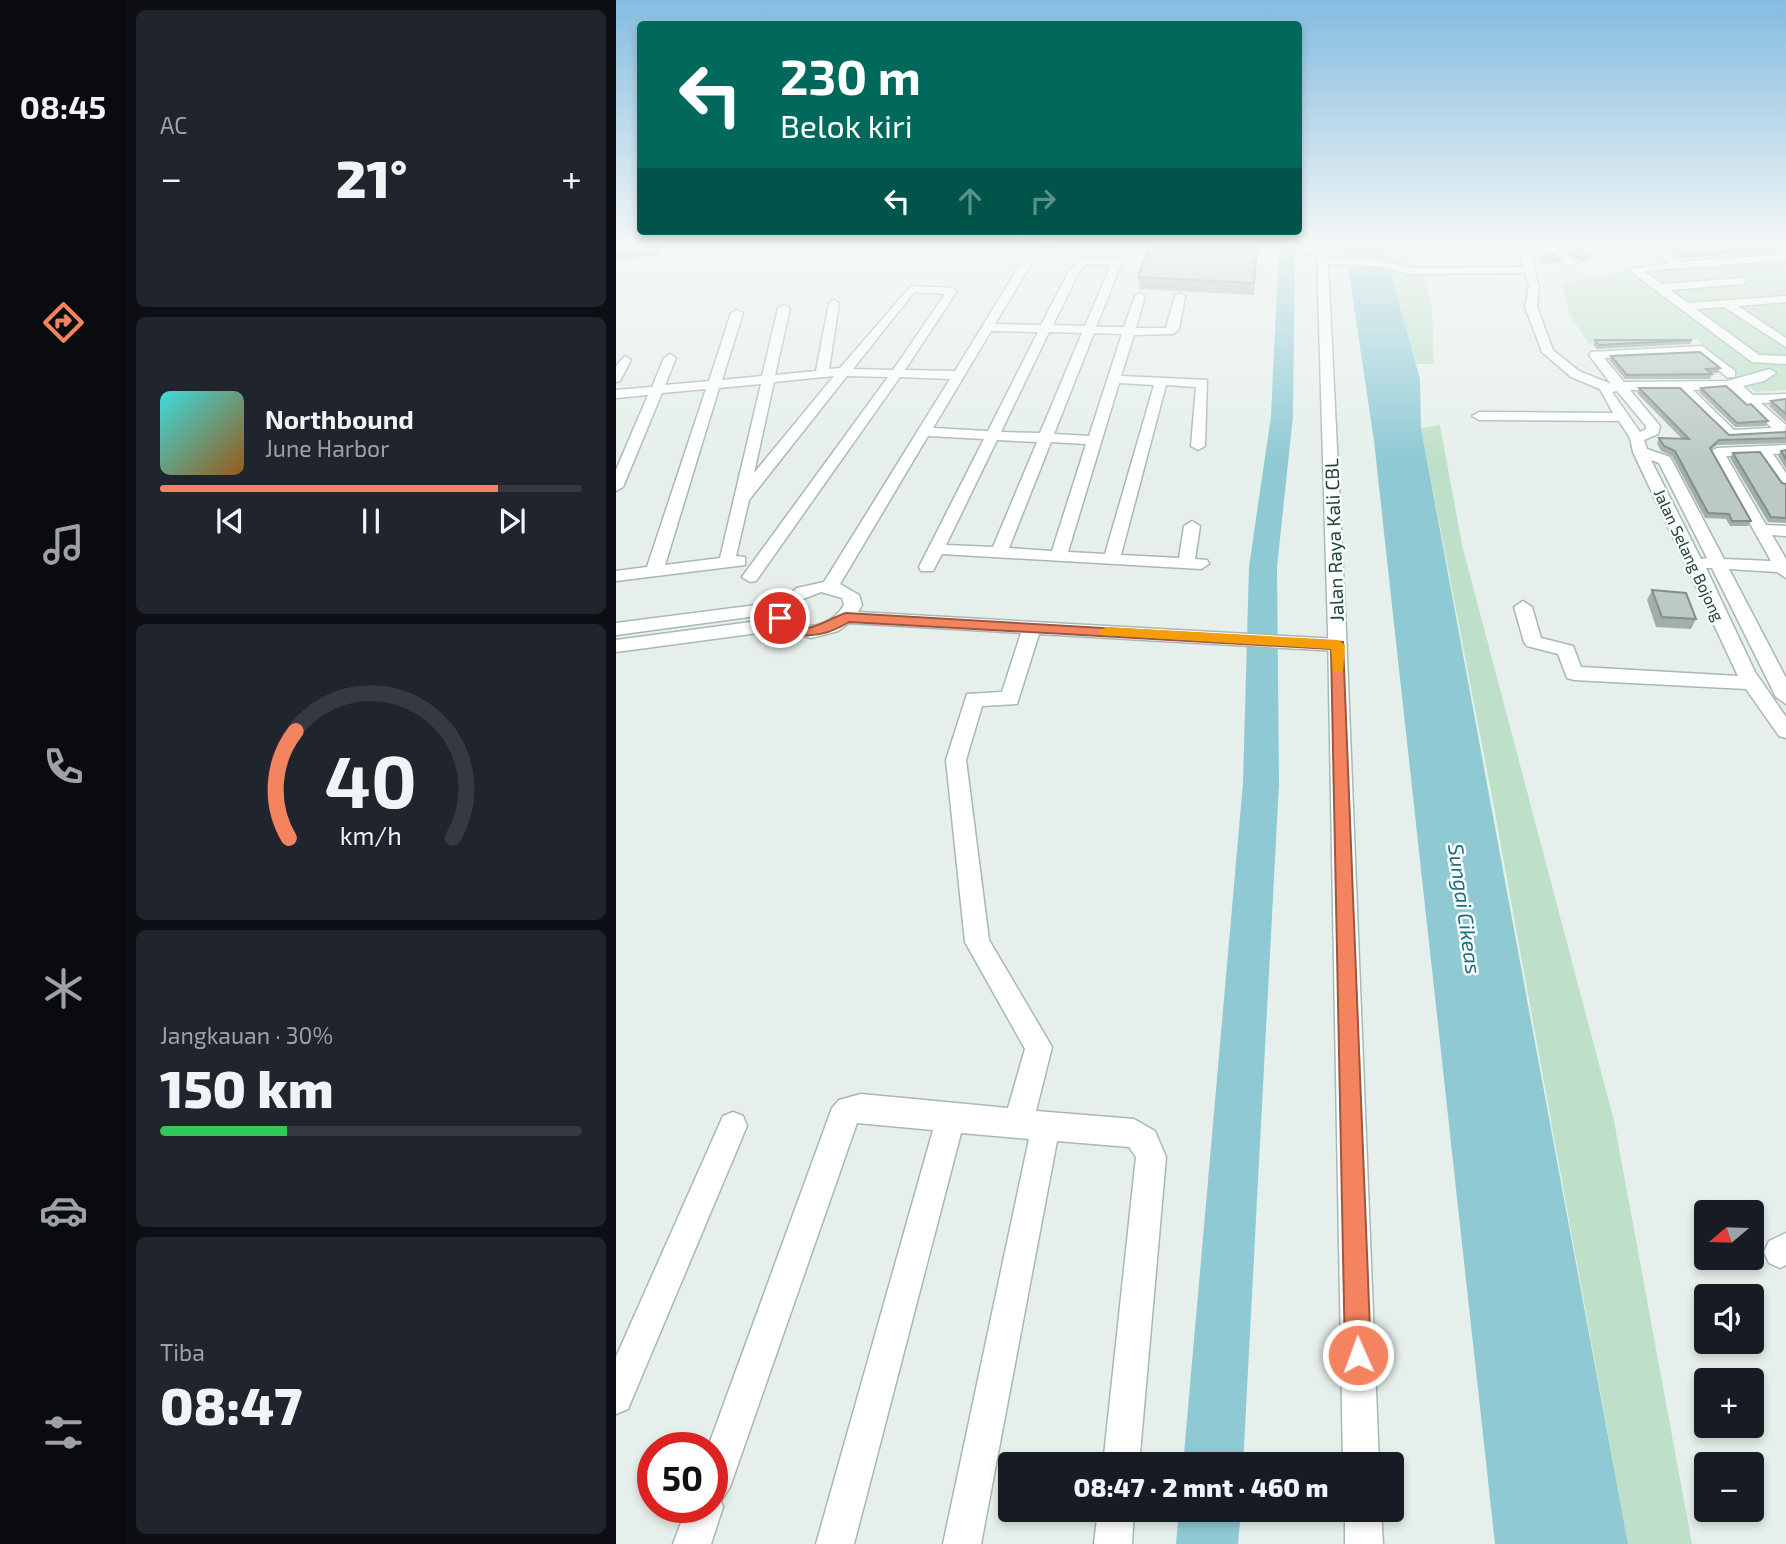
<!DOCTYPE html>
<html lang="id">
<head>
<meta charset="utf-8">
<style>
	:root { --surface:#171b24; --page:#20242c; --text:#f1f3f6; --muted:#9ea1a6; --line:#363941; --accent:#f4845f }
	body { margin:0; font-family:"Exo 2",sans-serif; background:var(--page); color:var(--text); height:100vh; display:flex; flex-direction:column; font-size:26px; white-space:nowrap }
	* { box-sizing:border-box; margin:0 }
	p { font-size:23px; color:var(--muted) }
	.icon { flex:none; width:38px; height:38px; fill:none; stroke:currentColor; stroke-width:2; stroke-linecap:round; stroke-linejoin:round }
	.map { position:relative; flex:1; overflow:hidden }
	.drawer { display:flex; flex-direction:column; gap:10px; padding:10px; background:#0d0f14; width:490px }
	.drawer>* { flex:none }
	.guide { position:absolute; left:21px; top:21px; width:665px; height:214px; border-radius:7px; box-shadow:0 4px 10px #0003; background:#00695c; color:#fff; overflow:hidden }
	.needle { width:46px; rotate:251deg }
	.controls { position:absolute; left:1078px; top:1200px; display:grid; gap:14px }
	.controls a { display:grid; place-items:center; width:70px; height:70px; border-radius:7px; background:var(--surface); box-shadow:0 4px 10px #0003; font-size:35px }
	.speed { position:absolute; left:21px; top:1432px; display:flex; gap:14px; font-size:35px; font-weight:700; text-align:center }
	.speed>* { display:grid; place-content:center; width:91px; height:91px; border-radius:50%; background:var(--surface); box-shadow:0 4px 10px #0003; line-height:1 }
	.speed .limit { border:10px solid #d22; background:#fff; color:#111 }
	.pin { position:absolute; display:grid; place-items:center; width:60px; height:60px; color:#fff; margin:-30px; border:4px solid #fff; border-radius:50%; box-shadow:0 2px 7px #0007 }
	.me { position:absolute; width:77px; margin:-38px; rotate:358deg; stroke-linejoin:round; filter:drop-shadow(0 0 5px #0008) }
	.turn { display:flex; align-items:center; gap:24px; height:147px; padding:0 28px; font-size:32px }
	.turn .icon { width:91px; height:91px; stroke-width:2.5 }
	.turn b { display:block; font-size:49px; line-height:60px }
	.lanes { display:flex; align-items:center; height:66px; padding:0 28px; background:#0003; justify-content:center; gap:35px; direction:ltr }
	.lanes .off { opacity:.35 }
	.big { font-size:52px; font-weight:800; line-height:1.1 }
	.drawer .widget { flex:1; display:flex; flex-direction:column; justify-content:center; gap:10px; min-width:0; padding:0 24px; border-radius:10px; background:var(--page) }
	.drawer .dial { align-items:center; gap:0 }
	.dial svg { height:182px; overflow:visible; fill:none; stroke:var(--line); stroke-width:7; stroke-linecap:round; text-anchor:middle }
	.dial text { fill:var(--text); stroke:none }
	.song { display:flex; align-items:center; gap:21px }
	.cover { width:84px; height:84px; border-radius:10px; background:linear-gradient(135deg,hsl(180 70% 55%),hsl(30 70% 35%)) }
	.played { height:7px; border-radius:4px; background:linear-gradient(90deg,var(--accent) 80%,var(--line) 80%) }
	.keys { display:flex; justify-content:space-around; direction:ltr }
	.heat { display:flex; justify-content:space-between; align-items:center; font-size:38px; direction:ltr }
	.charge { height:10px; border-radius:5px; background:linear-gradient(90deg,#34c759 30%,var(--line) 0) }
	.trip { position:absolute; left:382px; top:1452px; width:406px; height:70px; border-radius:7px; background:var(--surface); box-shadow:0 4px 10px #0003; font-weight:800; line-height:70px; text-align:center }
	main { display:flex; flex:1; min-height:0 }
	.tab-bar { display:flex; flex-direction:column; width:126px; justify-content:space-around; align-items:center; background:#090b0e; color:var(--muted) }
	.tab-bar .icon { width:49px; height:49px }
	.tab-bar .active { color:var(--accent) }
	.tab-bar b { font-size:32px; color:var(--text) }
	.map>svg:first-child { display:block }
</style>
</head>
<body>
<main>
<nav class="tab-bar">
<b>08:45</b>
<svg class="icon active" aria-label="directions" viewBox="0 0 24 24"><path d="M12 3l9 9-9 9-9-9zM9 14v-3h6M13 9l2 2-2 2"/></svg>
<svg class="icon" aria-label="music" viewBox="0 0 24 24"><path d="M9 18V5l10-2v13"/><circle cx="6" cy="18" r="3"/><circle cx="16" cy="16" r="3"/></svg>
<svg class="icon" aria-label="phone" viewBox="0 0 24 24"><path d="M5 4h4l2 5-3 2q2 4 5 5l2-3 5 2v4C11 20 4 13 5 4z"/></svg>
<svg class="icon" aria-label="climate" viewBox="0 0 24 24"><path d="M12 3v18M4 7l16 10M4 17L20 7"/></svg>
<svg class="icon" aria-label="car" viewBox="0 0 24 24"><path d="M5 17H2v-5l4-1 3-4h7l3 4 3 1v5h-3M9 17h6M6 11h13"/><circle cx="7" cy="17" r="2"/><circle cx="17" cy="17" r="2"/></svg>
<svg class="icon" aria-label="filters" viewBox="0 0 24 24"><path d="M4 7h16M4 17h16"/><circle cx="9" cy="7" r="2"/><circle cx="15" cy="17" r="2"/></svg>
</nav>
<section class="drawer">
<div class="widget"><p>AC</p>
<div class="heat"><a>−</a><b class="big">21°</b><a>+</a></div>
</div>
<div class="widget">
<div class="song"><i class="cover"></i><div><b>Northbound</b><p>June Harbor</p></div></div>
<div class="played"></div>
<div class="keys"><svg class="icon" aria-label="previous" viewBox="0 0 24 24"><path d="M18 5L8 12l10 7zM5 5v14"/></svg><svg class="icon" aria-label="pause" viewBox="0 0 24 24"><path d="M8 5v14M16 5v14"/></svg><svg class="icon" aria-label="next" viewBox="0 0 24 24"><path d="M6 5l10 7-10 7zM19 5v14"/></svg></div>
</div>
<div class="widget dial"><svg viewBox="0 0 100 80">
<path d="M14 69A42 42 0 1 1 86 69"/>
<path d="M14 69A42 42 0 0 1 17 22" stroke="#f4845f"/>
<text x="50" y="56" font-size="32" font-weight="700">40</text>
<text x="50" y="72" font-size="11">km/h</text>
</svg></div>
<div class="widget"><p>Jangkauan · 30%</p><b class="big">150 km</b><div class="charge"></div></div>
<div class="widget"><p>Tiba</p><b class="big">08:47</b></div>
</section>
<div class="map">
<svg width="1170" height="1544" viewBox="0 0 1170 1544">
	<rect width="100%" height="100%" fill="#e6efeb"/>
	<path fill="#bfe0c8" d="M784,245C787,259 800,265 806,277C821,302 815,336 818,364H800L767,246Z
		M1170,259V390L1139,392L1081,339L972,343L954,315L946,283L1011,271Z
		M824,425L846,545L998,1121L1076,1544H1012L877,802L805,428Z"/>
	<path fill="#8ec9d4" d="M767,245L804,379L805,428L1012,1544H879L758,441L729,246Z"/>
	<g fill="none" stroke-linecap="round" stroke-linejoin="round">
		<path fill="#8ec9d4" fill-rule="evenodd" d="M663,245H679L677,416L661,567L663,783L627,1465H567L627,783L633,567L655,416Z
			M563,1510H625L622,1544H560Z"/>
		<g stroke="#a8b8b2" stroke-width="3">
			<path id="street" d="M416,245L425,247L379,324L425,325L453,271L467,258L501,259L506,262L480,327H508L519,296L524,293L529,296L520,328H550L559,296L564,293L569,296L563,329L557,334L518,335L505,376L591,380L589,446L582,450L575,446L580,387L550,385L505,555L563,558L568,526L576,521L584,526L579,559L591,560L593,564L585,569L326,554L317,571H305L303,567L368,439L312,436L224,584L243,595L246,605L242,612L722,639L731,645L722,651L423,634L401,704L366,706L350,760L373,940L436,1047L420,1111L518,1119L539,1131L550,1157L523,1465H487L520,1157L513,1147L441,1141L365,1544H327L413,1139L345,1133L238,1544H200L317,1130L241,1123L114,1487L105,1501L107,1507L95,1544H57L71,1507H96V1447H92L216,1108L223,1100L245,1094L392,1108L409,1049L349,942L330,760L351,694L386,692L405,633L233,623L222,631L195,638L164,630L0,652V640L157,619L156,614L0,635V623L163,602L181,588L208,582L334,379L284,377L140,581L134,582L126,577L272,377L231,376L133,500L120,556L129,557V565L0,581V571L31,567L90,389L46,393L7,487L0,491V470L32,395L0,398V390L36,387L48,358L54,354L60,358L49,385L93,381L115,313L121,310L127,313L106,380L146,376L162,308L168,305L174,308L159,375L200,371L213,303L218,300L223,303L213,369L224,368L295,286L336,288L341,291L289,370L339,371ZM470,264L495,265L469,326L437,325L463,272ZM298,292L329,294L277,370L237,369ZM375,331L422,332L372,431L317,428ZM433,332L466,333L424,433L385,432ZM478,333L506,334L473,436L438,434ZM218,376L138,473L158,382ZM503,383L538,385L489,554L452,552ZM145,384L104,558L49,565L103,388ZM381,440L421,442L377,547L330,545ZM435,442L470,444L436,551L393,548ZM205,592L226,598L228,605C218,623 194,632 175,621L174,613L187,599Z
				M928,245H938L961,264L952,266L936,255L915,259L923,287L921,307L937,350L963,371L995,384L973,355L975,352L1086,346L1119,371V377H1111L1083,354L988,358L1008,382L1111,381L1154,369L1160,373L1148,381L1127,386L1137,395L1170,394V402L1145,403L1170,425L1168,435L1110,437L1063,390H1014L1044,426L1042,434L1028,440L1031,449L1054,457L1108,559L1155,561L1094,452L1101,448L1170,445V453L1157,454L1170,473V488L1165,487L1143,454L1110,456L1150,525L1170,526V536L1156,535L1170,559V578L1161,572L1113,569L1170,678V704L1160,697L1096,568H1090L1139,672L1170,717V738L1163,736L1130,689L958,680L951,678L942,654L911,646L908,642L898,607L907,601L916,607L925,638L957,646L965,667L1122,676L1017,452L1014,438L1003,421L863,420L856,416L863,412L997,413L984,389L955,377L926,352L909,307L913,287L909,273L794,274L761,266L707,264L702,261L707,258L761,260L794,268L907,267L906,256L919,250L931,249ZM1114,388L1156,428L1118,430L1077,390ZM1001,391L1030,426V429L1024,432L996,392ZM1035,460L1043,463L1091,558L1085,559Z
				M1029,245H1041L1066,262L1170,254V260L1028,271L1046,284L1126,278L1131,281L1126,284L1054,290L1072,303L1170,296V302L1122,306L1170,338V347L1108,307L1080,309L1143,355L1170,356V364L1136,362L1014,271L1013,269L1054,263Z
				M9,356L15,360L4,381L0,382V366Z
				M117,1112L127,1116L131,1126L12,1409L0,1414V1357L107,1116Z
				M1170,1233V1265L1164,1268L1153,1263L1148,1252L1153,1241Z
				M482,1510H518L516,1544H478Z"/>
		</g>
		<g stroke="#a4bbb3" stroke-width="3">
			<path id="secondary" d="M407,245H458L453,248Z
				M659,245L701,249V245H711L730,631L763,1465H727L712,631L701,255Z
				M729,1510H765L767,1544H729Z"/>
		</g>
		<use href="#street" fill="#fff" fill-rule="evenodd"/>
		<use href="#secondary" fill="#fff" fill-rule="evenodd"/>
	</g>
	<path fill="#a1aea9" d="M0,245H47L40,256L0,259Z
		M642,245L638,295L523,289L522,277Z
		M942,245H961L974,258L973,262H963Z
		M1046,245H1163V251L1065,258Z
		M927,256L944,259L943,263L930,264L926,260Z
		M979,340H1076L1074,344L981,349L977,345Z
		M995,356L1104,368L1102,373H1095L1096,374L1094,379H1009L993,360Z
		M1023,388L1113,435L1170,432V443L1101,445L1095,450L1135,521L1132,526H1114L1110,519L1089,518L1056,456L1045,451L1041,443L1043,438L1066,439L1021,393Z
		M1085,388L1131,405L1152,421L1150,426L1119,427L1083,392Z
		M1170,399V422L1153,406L1155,401Z
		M1170,450V469L1162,456L1165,451Z
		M1117,453L1166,483L1170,484V523L1152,522L1114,458Z
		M1036,590L1080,619L1075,629L1040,627L1031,600Z"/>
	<path fill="#838d89" d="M41,245H47L40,256L38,251Z
		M915,245H926V247L914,249Z
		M1165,247L1163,251L1065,258L1067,254Z"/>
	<path fill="#bbcac4" stroke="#838d89" stroke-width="2" d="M0,245H41L38,251L0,253Z
		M534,245H641L638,283L522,277Z
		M948,245H961L974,258H964Z
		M1054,245H1163L1165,247L1067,254Z
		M937,254L944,259L932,260L927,256Z
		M979,340H1076L983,345Z
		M1084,352L1104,368L1090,369L1096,374L1011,375L995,356Z
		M1110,386L1131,405L1135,404L1152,421L1121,423L1085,388Z
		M1023,388H1064L1113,435L1170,432V438L1103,440L1094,448L1135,521H1116L1113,514L1092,513L1059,451L1048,446L1043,438L1073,439Z
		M1170,399V414L1155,401Z
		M1170,450V459L1165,451Z
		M1144,452L1166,483L1170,484V518L1155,517L1117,453Z
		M1036,590L1070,593L1080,619L1046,617Z"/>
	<linearGradient id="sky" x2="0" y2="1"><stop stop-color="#84bce0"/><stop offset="0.53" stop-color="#f4f8f6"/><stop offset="1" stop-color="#f4f8f6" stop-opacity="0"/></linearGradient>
	<rect width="1170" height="462" fill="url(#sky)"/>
	<path fill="#f4845f" stroke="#9f563e" stroke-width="2" d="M230,613L727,642L755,1355L751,1364L742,1368L733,1364L729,1355L715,649L233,622C209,637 175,644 158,618L164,614C171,617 171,621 177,625C194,635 215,617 230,613Z"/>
	<path fill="#f59e0b" d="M490,627L722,640L729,645L727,672H717L715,649L485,635L483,631Z"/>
	<g text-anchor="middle" stroke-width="5" stroke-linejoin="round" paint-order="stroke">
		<g font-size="16" fill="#24423a" stroke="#f7fbf9">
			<text transform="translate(1073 555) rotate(65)" y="6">Jalan Selang Bojong</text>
		</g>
		<g font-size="19" fill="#24423a" stroke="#f7fbf9">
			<text transform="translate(718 540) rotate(-92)" y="7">Jalan Raya Kali CBL</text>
		</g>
		<g font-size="21" font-style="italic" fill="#1c6f80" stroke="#f7fbf9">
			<text transform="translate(848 909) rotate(82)" y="7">Sungai Cikeas</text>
		</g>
	</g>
</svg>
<div class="controls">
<a><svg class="needle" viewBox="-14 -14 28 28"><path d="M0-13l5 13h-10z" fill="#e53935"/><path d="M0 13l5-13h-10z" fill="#9ea1a6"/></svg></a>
<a><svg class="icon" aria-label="sound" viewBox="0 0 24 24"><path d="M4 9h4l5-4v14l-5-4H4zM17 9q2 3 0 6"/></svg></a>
<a>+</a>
<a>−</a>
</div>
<div class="speed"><div class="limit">50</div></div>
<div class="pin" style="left:164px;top:618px;background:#d93025"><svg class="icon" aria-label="arrive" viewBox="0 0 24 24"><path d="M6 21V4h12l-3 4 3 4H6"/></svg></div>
<svg class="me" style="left:742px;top:1355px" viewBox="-20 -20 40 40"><circle r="17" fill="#f4845f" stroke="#fff" stroke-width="3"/><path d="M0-11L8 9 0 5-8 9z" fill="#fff"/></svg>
<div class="trip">08:47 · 2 mnt · 460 m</div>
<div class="guide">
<div class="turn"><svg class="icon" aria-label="left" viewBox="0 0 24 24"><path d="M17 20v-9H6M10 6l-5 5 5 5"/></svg><div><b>230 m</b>Belok kiri</div></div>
<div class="lanes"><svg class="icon" aria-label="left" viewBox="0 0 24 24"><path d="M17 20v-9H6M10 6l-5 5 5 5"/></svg><svg class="icon off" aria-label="ahead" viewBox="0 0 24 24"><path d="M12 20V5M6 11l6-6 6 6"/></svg><svg class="icon off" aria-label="right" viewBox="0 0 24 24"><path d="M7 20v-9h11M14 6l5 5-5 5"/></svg></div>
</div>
</div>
</main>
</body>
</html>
